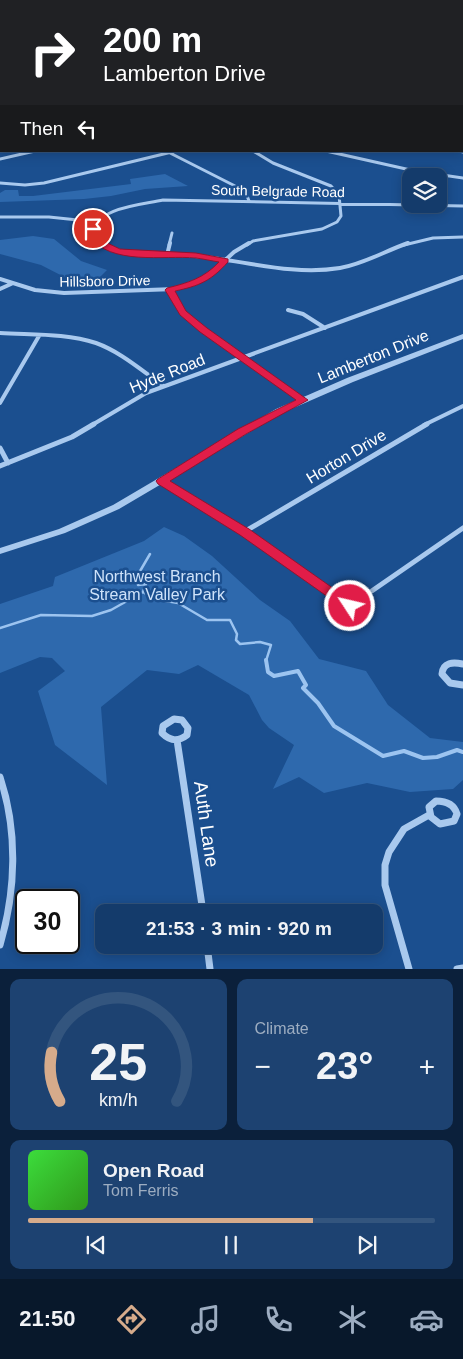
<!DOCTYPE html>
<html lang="en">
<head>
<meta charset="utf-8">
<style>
	:root { --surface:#143b6b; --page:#1d4271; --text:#f1f3f6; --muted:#9dadc1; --line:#33557e; --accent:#d6ab8b }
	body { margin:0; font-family:Helvetica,sans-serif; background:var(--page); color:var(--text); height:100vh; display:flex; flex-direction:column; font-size:19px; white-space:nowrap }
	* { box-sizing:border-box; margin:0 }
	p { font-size:16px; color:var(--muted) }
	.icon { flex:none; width:28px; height:28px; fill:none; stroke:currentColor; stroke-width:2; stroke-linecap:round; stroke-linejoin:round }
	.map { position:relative; height:969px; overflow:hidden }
	.drawer { display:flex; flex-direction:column; gap:10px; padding:10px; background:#0b203b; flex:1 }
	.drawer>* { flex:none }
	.guide { position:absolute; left:0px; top:0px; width:464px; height:152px; box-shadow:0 2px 12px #0003,0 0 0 1px var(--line); background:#202124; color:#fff; overflow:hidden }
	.fabs { position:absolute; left:402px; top:168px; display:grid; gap:10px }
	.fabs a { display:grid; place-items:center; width:45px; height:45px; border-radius:10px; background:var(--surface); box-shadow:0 2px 12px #0003,0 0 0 1px var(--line); font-size:25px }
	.speed { position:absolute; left:15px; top:889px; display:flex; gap:10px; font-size:25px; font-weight:700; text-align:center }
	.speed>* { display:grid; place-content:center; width:65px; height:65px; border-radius:50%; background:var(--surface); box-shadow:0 2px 12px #0003,0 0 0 1px var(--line); line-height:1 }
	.speed .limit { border:2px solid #111; border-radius:8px; background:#fff; color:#111 }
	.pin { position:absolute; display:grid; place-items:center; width:42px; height:42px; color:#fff; margin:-21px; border:2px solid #fff; border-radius:50%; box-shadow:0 1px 5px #0007 }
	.me { position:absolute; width:55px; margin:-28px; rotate:305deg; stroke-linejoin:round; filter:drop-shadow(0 0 4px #0008) }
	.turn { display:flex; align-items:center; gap:18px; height:105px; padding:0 20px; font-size:22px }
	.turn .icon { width:65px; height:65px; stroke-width:2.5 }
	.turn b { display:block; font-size:35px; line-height:42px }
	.then { display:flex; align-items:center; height:48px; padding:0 20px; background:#0003; gap:10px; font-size:19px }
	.big { font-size:38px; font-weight:800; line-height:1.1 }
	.drawer .widget { flex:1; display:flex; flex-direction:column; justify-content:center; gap:8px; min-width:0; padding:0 18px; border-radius:10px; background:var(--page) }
	.drawer .dial { align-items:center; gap:0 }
	.dial svg { height:130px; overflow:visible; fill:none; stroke:var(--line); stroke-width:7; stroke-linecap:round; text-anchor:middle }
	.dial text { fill:var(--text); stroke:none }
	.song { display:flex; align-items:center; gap:15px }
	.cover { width:60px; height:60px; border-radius:8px; background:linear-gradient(135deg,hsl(120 70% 55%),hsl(110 70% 35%)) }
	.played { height:5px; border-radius:2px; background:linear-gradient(90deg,var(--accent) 70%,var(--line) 70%) }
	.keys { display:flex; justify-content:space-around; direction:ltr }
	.heat { display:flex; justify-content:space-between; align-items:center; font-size:28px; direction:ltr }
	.drawer .tiles { flex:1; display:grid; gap:10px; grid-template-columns:1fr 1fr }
	.widget:last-child { grid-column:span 2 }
	.trip { position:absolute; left:95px; top:904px; width:288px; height:50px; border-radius:10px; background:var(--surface); box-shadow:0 2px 12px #0003,0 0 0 1px var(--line); font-weight:800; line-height:50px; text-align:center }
	.tabs { display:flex; height:80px; justify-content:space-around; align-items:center; background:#08182b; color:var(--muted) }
	.tabs .icon { width:35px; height:35px }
	.tabs .selected { color:var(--accent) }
	.tabs b { font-size:22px; color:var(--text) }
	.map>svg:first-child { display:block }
</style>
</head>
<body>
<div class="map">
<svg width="463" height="969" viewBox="0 0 463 969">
	<rect width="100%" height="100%" fill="#1b4f8f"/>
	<path fill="#2e69ad" d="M165,174L188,186L145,189L111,196L84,199L0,202V193L5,190H18L19,196H33L131,184L130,179Z
		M33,236L54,239L81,261L107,270L91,286L76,283L41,265L0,254V240Z
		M164,527L184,536L212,556L260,600L290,621L319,659L366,671L388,705L430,738L463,742V780L453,789L410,792L367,783L324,793L299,777L273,789L294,745L269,728L262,720L249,695L198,665L179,674L147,670L101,707L107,785L55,745L38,691L65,671L52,658L40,657L0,673V604L53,586L55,577L144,541Z"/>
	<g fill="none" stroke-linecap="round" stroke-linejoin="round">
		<path stroke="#9cc4f0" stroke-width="2.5" d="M143,592L146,584L138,585L136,578L150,554
			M0,628L41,615L92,616L111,610L143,592L154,599L178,603L207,620H230L237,634L236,640L240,644L260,642L271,645L266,661"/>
		<path stroke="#9cc4f0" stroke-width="4" d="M266,660L268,672L274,676L298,671L306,685L303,688L318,703L334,726L383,756L404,751L423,758L437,757L457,750L463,752"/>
		<path stroke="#a9c9ee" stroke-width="2.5" d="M39,1L46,0
			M99,1L105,0
			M333,1L339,0"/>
		<path stroke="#a9c9ee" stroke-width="3" d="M326,151L415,171L463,178
			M460,151L463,152
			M170,153L239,188L246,193L249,201
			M0,159L35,151
			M405,178L415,171
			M0,183L25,185L44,183L176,151
			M0,217H49L97,222
			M103,245L93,234C96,207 141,205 163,200L463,206
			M169,245L172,233
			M247,245L253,241L322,229L337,222L341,216L339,195L331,186L273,163L253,151
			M404,245L433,238L463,237"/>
		<path stroke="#a9c9ee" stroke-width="4" d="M101,243C128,260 164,253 195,256C243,260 291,276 340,268C364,264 385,251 408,243
			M167,255L170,243
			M0,279L35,290L64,293L175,289L206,278L234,252L249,243
			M0,289L11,284
			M170,290L183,313L190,319L303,400
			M288,310L303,314L325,328
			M0,333C31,335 66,333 96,343C121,352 142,371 164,386
			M0,403L39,336
			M92,425L146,393L463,277
			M424,425L463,406"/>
		<path stroke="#a9c9ee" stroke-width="5" d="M0,448L8,463
			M0,466L72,437L94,424
			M162,481L244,532L350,606L463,528
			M244,532L427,424"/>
		<path stroke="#a9c9ee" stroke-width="7" d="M463,664C453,662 443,662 442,674L450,683L463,685
			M174,719L182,720L188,728L187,735C178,742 170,741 162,733L163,726Z
			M177,740L203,912
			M0,777C18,831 16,891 0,945
			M436,801C446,801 454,804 457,814L454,821L440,824L431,817L429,807Z
			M207,945L210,969
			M409,969L385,885V865L389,852L404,829L429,815
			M457,969L463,968"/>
		<path fill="#a9c9ee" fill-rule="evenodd" d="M462,105H463V107H462Z
			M463,334V339L353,382L282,413L119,509L65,533L0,554V548L59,529L113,505L276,409L347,378Z"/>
		<path fill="#f0f6ff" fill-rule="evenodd" d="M188,0H196L197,1H190Z
			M462,64H463V68H462Z"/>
	</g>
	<path fill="#e11d48" stroke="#92132f" d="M90,227H96L97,235L101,240L120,249L196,253L228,259V262C211,281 199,286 175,291L186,311L207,328L308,400L246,434L170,481L249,529L354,603L356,606L354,609H345L240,535L158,484L156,481L158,479L238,429L296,400L200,332L180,315L165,290L167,288C188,283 204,278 219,262C212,261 204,259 196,258C163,255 111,266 89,236Z"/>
	<g text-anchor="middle" stroke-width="5" stroke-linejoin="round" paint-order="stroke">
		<g font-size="14" fill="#fff" stroke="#1b4f8f">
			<text transform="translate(278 191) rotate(1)" y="5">South Belgrade Road</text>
			<text transform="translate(105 281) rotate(-1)" y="5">Hillsboro Drive</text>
		</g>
		<g font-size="16" fill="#fff" stroke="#1b4f8f">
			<text transform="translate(373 356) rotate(-22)" y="6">Lamberton Drive</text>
			<text transform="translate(167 373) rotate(-22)" y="6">Hyde Road</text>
			<text transform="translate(346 456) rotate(-31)" y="6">Horton Drive</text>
		</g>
		<g font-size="16" fill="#cfe3fa" stroke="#1b4f8f">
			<text x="157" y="582">Northwest Branch<tspan x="157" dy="18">Stream Valley Park</tspan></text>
		</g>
		<g font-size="19" fill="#fff" stroke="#1b4f8f">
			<text transform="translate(207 824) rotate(82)" y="7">Auth Lane</text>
		</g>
	</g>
</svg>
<div class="fabs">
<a><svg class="icon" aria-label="layers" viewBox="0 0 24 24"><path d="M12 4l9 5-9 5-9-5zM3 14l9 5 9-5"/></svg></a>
</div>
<div class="speed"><div class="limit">30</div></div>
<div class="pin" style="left:93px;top:229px;background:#d93025"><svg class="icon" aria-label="arrive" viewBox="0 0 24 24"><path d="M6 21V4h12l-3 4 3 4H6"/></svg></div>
<svg class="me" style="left:350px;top:606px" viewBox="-20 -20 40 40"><circle r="17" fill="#e11d48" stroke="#fff" stroke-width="3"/><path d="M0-11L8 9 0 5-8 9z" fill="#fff"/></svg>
<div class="trip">21:53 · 3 min · 920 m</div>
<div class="guide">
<div class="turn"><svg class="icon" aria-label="right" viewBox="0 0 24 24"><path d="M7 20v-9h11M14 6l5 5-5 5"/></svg><div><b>200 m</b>Lamberton Drive</div></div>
<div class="then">Then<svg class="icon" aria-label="left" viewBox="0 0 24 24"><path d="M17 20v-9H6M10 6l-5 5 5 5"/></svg></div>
</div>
</div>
<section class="drawer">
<div class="tiles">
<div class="widget dial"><svg viewBox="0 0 100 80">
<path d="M14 69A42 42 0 1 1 86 69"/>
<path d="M14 69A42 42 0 0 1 9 39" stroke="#d6ab8b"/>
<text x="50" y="56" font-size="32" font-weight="700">25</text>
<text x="50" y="72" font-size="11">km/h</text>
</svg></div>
<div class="widget"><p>Climate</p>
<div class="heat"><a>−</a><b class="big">23°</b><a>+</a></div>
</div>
<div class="widget">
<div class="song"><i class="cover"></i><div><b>Open Road</b><p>Tom Ferris</p></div></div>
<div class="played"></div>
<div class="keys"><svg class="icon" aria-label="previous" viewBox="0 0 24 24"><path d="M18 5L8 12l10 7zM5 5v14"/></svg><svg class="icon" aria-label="pause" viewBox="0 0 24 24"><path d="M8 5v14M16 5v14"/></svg><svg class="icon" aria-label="next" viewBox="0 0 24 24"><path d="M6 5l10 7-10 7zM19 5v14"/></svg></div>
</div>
</div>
</section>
<nav class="tabs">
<b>21:50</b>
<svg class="icon selected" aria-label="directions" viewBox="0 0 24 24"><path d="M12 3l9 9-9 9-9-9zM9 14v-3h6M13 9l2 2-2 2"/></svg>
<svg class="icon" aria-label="music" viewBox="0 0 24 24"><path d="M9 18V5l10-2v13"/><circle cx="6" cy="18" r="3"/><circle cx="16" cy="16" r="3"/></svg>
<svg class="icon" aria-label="phone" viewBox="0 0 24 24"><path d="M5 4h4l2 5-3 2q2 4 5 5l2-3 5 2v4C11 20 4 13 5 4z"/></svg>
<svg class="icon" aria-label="climate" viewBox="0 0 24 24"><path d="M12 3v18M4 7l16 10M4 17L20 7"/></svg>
<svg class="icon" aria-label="car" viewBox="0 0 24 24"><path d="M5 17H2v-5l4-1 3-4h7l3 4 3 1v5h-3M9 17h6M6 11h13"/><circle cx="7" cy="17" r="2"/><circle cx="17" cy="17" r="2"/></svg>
</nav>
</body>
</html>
